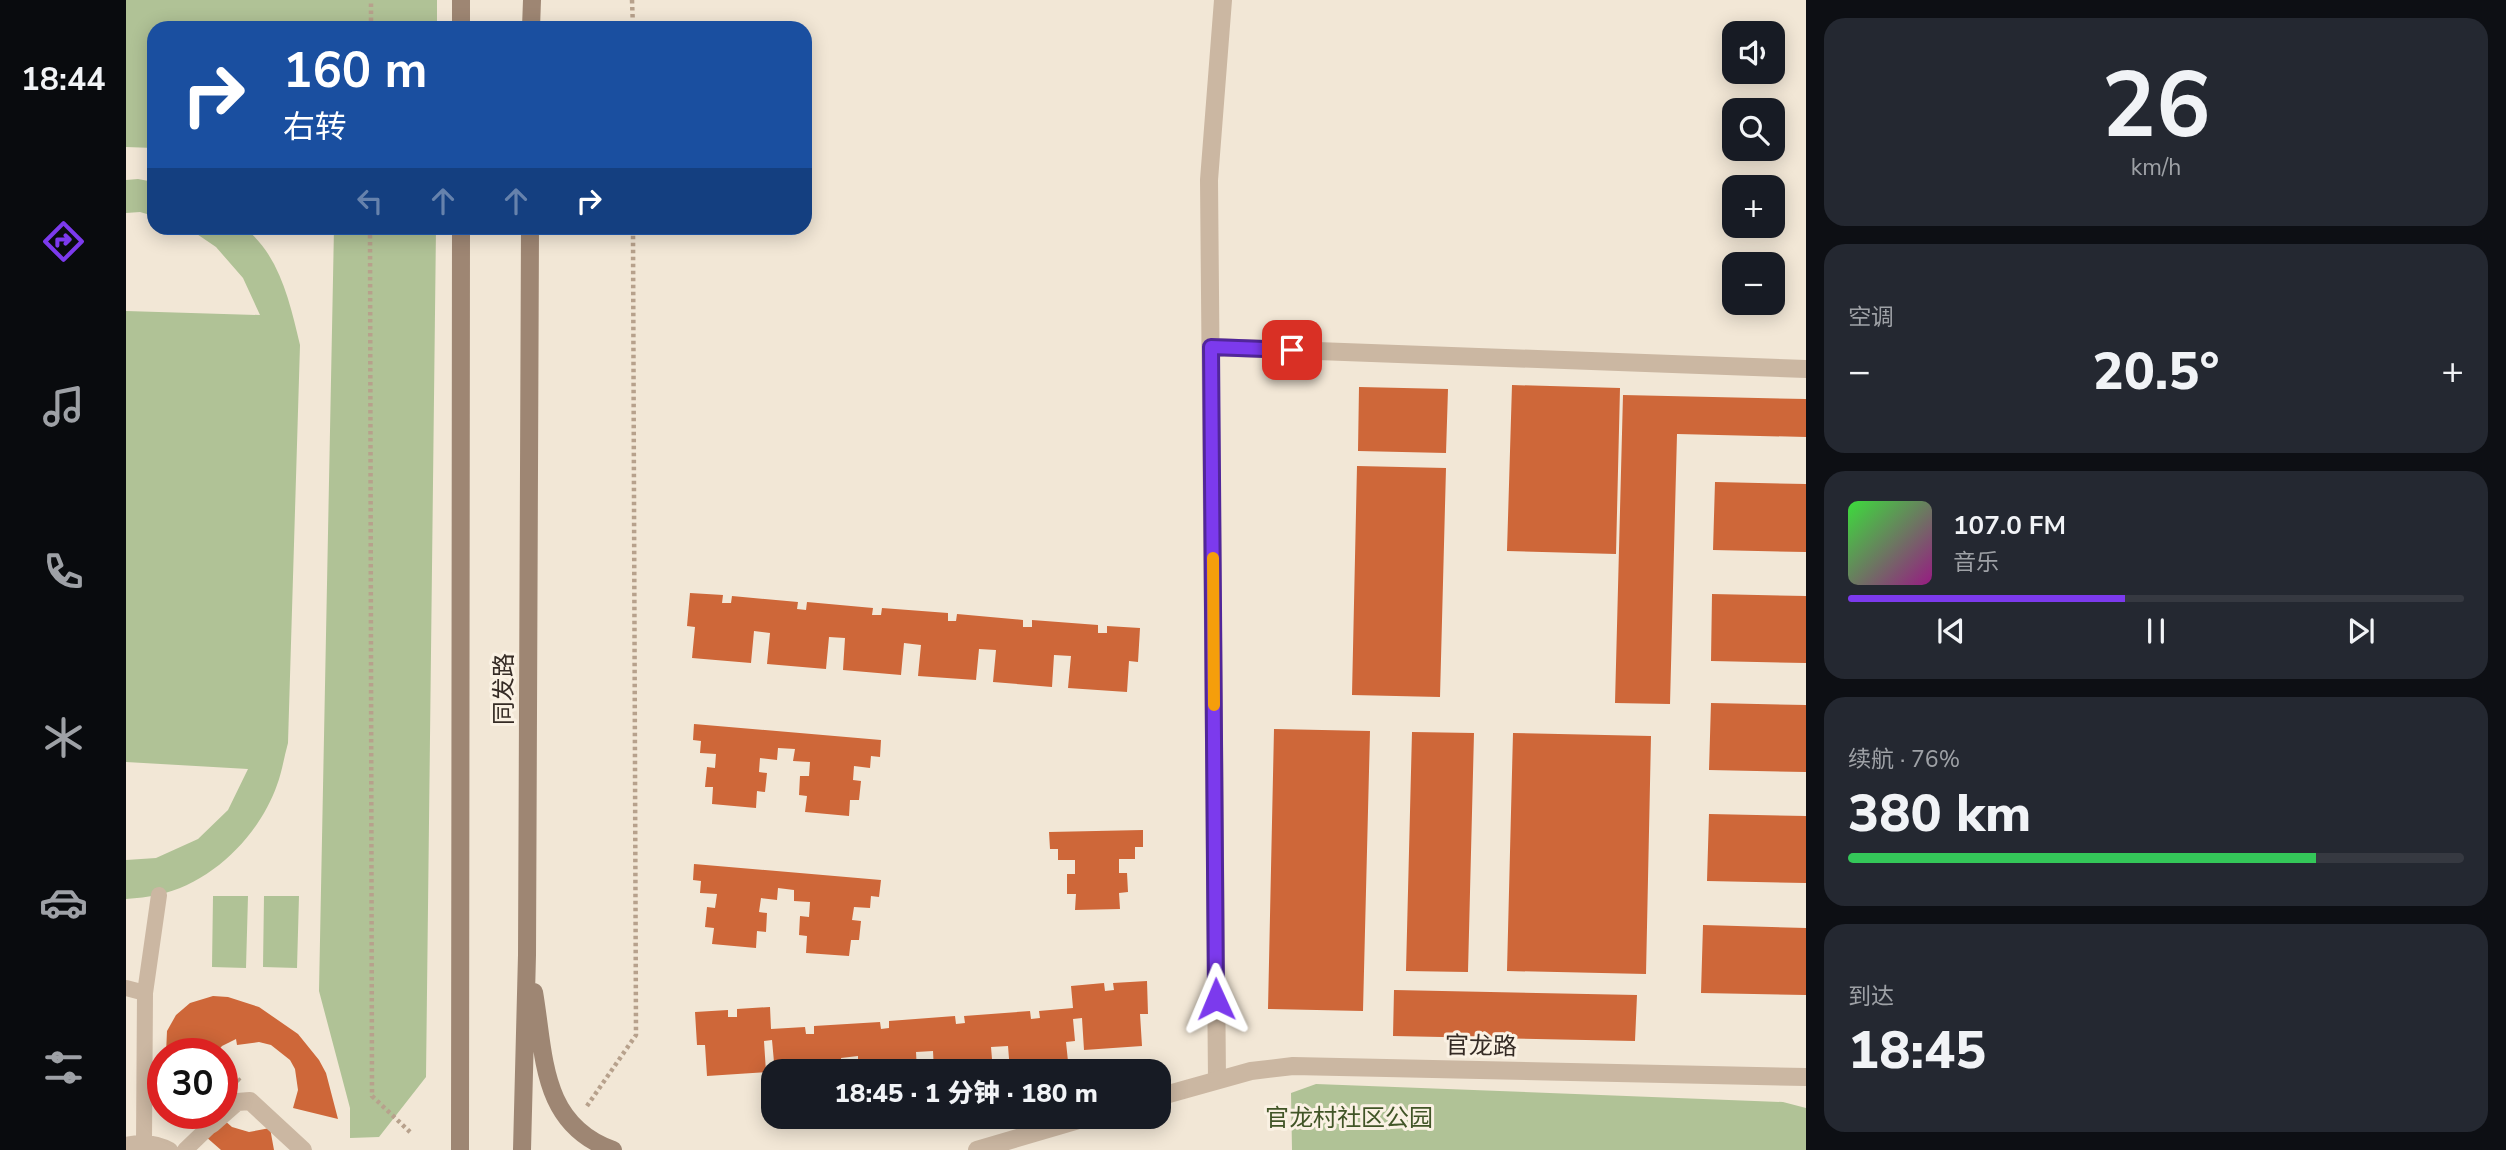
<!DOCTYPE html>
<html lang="zh">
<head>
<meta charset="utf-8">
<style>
	:root { --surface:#171b24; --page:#242831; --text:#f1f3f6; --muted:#9ea1a6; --line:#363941; --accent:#7c3aed }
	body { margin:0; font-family:"Nunito Sans","Noto Sans SC",sans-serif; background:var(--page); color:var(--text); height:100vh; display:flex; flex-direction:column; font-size:26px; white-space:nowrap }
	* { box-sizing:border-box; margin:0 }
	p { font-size:23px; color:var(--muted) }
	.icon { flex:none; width:38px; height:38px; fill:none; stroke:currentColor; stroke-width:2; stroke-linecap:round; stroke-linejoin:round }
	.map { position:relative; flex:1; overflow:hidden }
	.sheet { display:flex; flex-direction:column; gap:18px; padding:18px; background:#0d0f14; width:700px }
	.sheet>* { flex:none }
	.hud { position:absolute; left:21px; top:21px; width:665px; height:214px; border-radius:21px; box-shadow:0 4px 18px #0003; background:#1a4fa0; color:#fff; overflow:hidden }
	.fabs { position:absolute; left:1596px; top:21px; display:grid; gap:14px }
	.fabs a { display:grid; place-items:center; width:63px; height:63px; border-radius:14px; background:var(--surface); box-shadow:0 4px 18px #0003; font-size:35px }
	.speed { position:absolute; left:21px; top:1038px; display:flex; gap:14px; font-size:35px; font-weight:700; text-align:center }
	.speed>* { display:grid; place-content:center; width:91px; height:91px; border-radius:50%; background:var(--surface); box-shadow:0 4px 18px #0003; line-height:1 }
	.speed .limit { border:10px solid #d22; background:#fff; color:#111 }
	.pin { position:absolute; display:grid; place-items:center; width:60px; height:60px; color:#fff; margin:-30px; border-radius:14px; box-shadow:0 4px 10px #0006 }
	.me { position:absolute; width:77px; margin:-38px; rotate:359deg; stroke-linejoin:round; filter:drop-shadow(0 0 5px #0008) }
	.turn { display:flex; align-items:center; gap:24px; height:147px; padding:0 21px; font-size:32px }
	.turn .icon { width:91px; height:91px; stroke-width:2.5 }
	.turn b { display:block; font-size:49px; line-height:60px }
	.lanes { display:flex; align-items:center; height:66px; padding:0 21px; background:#0003; justify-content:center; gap:35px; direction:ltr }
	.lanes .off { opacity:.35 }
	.big { font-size:52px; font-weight:800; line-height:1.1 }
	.sheet .card { flex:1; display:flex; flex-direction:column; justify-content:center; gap:10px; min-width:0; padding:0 24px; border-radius:21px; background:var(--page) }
	.sheet .dial { align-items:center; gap:0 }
	.dial b { font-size:91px; line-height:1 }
	.song { display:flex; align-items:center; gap:21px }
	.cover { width:84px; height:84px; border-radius:10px; background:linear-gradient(135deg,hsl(120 70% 55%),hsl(310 70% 35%)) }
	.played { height:7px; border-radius:4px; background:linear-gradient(90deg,var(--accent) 45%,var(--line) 45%) }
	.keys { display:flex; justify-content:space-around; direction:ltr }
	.heat { display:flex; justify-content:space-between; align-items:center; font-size:38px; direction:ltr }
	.charge { height:10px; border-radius:5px; background:linear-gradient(90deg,#34c759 76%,var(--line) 0) }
	.trip { position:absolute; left:635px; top:1059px; width:410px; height:70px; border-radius:21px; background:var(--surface); box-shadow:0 4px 18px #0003; font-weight:800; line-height:70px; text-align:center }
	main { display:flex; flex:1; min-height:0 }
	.menu { display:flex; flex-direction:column; width:126px; justify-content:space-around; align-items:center; background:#090b0e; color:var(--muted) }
	.menu .icon { width:49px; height:49px }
	.menu .selected { color:var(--accent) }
	.menu b { font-size:32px; color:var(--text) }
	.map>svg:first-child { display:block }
</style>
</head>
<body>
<main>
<nav class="menu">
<b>18:44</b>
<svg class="icon selected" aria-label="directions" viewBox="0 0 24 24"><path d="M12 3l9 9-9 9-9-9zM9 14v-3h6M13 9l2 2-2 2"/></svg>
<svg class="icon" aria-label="music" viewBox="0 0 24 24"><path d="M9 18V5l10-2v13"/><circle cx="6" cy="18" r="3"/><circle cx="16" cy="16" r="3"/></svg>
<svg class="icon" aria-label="phone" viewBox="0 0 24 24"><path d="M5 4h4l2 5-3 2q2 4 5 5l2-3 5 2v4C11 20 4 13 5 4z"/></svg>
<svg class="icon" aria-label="climate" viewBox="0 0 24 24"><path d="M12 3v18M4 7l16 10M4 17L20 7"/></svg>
<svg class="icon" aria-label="car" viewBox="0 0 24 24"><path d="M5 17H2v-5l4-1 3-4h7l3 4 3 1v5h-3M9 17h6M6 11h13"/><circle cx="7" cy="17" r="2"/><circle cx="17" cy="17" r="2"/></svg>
<svg class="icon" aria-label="filters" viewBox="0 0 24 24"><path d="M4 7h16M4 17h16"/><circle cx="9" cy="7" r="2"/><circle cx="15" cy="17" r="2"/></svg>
</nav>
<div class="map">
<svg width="1680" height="1150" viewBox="0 0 1680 1150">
	<rect width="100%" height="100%" fill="#f2e7d6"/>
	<path fill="#b0c296" d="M0,0H311V28H28V148L0,147Z
		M12,179L28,182V216L14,212L0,213V180Z
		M62,228H119C154,256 164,303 174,345L162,743C158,757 156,772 151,785C133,836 86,883 32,895C22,897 11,898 0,899V860L30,858L72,839L102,810L122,769L0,762V311L134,315L117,278L90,247Z
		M208,228H310L300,1077L253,1137L224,1138V1108L193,991Z
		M87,896H122L120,968L86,967Z
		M138,896H173L171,968L137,967Z
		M1190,1084L1657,1102L1680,1108V1150H1166L1165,1093Z"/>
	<path fill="#ce6739" d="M1386,385L1494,388L1490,554L1381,551Z
		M1233,387L1322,389L1320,453L1232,451Z
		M1497,395L1680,399V437L1551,434L1544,704L1489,703Z
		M1231,466L1320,468L1314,697L1226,695Z
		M1589,482L1680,484V552L1587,550Z
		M564,593L597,595L596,603H605L606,596L672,602L671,609L680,610L681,602L747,608L746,615H755L756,608L822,613V621H830L831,614L897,620V627H906V620L972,625V633H981V626L1014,628L1012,662L1003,661L1001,692L942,688L945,656L928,655L926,687L867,682L870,650L853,649L850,680L792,676L795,645L778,643L775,675L717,670L719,638L703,637L700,669L641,664L644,633L628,631L625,663L566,658L569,627L561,626Z
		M1586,594L1680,596V663L1585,661Z
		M1585,703L1680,705V772L1583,770Z
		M568,724L755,740L754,757L745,756L744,768L728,766L727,780L735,781L733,800H724L723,816L679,812L681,796L673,795L674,776H683L684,762L667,761L669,749L652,748L651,760L634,758L633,772L641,773L639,792L631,791L630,808L586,804L587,787H579L581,767L589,768L590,754L574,753L575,741L567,740Z
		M1148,729L1244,731L1237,1011L1142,1009Z
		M1286,732L1348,733L1342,972L1280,971Z
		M1387,733L1525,736L1520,974L1381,971Z
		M1583,814L1680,816V883L1581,881Z
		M1017,830V847H1009V859H993V873H1001L1002,892L993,893L994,909L949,910L950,894H941V874H949V860H932V849H924L923,832Z
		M568,864L755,880L753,897L745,896L744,908L728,907L726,920L735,921L733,940H725L723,956L680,953L681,936L673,935L674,916L683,917L684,902L668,901V890L652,888L651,900L635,898L633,912L641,913L640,932L631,931L630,948L586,944L588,928L579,927L581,907L589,908L591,894L574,893L575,881L567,880Z
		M1577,925L1680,928V995L1575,993Z
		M1021,981L1022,1014H1014L1016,1046L958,1050L956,1018L947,1019L949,1041L940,1042L943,1071H884L882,1046L865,1047L867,1071H808L807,1051L790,1052L791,1071H732V1056L715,1058L716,1071H657L656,1062H648L646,1040L638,1041L640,1072L581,1076L579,1045H571L569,1012L602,1010V1017H611V1009L644,1007L645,1029L679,1027L680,1034H688V1026L754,1022L755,1029L763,1028V1021L829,1016L830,1024L839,1023L838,1016L904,1011L905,1019L914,1018L913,1011L947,1008L945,986L978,983L979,991L988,990L987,983Z
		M1268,990L1511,995L1509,1041L1267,1036Z
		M87,996L102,997L133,1007L172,1034L193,1060L200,1073L212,1119L167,1108L172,1090L169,1069L164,1060L145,1045L133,1042L111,1045L110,1039L96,1046L89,1054H40L41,1031L50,1015L64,1003Z
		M59,1113H90L106,1127L123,1132L144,1128L148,1150H95L79,1136Z"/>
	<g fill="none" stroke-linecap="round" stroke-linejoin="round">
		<path stroke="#b7a18c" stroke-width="4.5" stroke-dasharray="3.5 3.5" stroke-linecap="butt" d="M506,0L507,28
			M245,28V0
			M244,228L246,1096L284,1132
			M96,1065L114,1081
			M461,1106L510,1035L507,228"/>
		<path stroke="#cbb7a2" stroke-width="16" d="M0,988L19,993L18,1142
			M19,993L33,895
			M0,1145C16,1141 29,1142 44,1150
			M59,1150L86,1124"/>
		<path stroke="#cbb7a2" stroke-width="18" d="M1085,347L1680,369
			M1091,1080L1083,180L1097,0
			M86,1124L111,1102L124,1101L177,1150"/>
		<path stroke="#cbb7a2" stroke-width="18" d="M1032,1097L1125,1071L1167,1066L1680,1077
			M851,1150L966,1116"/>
		<path stroke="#9e8673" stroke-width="18" d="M335,28V0
			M405,28L406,0
			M408,992C419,1055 414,1124 487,1150
			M334,1150L335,228
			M396,1150L401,955L404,228"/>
	</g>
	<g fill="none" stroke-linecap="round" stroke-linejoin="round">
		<g stroke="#51269a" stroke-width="18">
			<path id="route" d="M1090,999L1085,347L1166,350"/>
		</g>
		<use href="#route" stroke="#7c3aed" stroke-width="12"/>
		<path stroke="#f59e0b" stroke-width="12" d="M1087,558L1088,705"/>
	</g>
	<g text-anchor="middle" stroke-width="6" stroke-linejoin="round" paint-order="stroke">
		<g font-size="24" fill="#352b25" stroke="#faf1e3">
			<text transform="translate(378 689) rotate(-90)" y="8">同发路</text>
			<text transform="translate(1355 1046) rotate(1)" y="8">官龙路</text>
		</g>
		<g font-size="24" fill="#415527" stroke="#faf1e3">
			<text x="1223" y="1126">官龙村社区公园</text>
		</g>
	</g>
</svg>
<div class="fabs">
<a><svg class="icon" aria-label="sound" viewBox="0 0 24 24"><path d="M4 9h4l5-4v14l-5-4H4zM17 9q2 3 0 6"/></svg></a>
<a><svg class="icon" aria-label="search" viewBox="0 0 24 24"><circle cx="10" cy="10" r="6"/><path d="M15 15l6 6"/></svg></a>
<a>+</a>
<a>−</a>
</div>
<div class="speed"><div class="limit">30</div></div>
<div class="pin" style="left:1166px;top:350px;background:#d93025"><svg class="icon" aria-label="arrive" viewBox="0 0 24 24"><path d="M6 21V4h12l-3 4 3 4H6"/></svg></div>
<svg class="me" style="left:1090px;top:999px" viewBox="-20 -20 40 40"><path d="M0-17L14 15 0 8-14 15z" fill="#7c3aed" stroke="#fff" stroke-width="4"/></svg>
<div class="trip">18:45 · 1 分钟 · 180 m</div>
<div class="hud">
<div class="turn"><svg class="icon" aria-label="right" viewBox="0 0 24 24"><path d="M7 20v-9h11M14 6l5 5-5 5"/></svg><div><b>160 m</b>右转</div></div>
<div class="lanes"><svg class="icon off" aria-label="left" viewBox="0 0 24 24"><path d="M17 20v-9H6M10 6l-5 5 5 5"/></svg><svg class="icon off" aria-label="ahead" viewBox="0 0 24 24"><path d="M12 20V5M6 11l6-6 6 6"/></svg><svg class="icon off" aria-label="ahead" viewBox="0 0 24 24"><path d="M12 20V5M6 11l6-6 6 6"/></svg><svg class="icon" aria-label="right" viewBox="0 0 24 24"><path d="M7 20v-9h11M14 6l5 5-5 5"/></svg></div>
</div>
</div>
<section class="sheet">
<div class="card dial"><b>26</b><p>km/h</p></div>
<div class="card"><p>空调</p>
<div class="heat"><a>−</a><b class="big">20.5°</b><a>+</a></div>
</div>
<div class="card">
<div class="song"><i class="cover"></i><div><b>107.0 FM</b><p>音乐</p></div></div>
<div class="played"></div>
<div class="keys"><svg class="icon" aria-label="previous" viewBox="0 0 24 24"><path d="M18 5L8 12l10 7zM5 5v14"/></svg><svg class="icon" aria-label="pause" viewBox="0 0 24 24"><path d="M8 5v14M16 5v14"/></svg><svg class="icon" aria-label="next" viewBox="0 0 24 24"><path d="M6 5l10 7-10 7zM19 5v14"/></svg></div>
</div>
<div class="card"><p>续航 · 76%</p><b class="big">380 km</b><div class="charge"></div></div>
<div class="card"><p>到达</p><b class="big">18:45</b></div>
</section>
</main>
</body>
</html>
